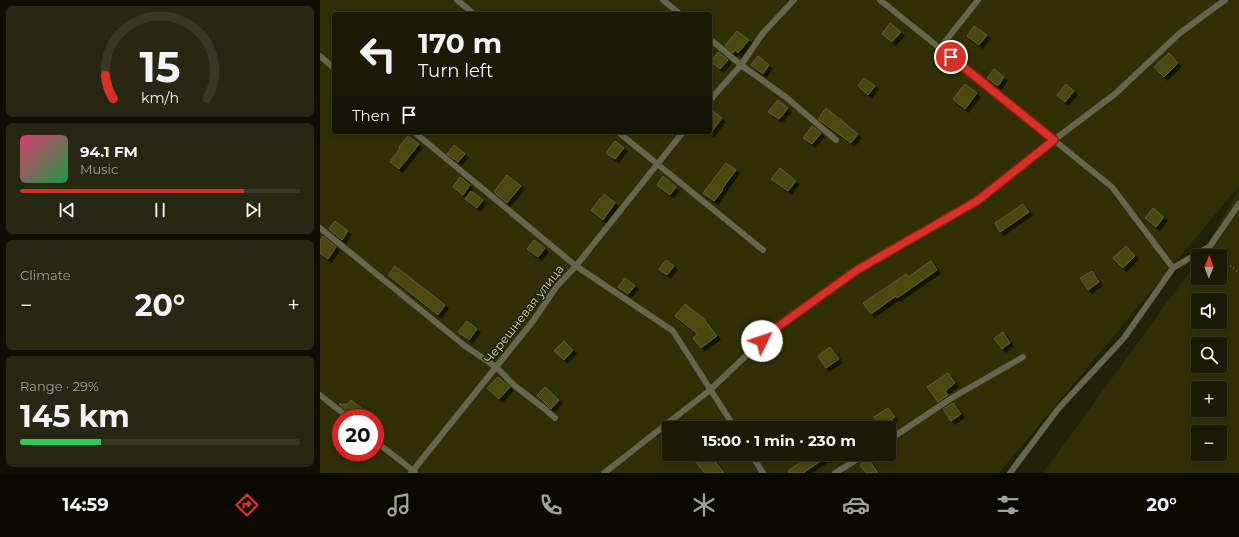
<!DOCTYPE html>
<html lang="en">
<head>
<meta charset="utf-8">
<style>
	:root { --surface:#1a1a06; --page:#272714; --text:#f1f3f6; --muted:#9fa19b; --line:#383828; --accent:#d93025 }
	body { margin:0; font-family:Montserrat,sans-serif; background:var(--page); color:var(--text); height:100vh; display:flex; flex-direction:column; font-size:15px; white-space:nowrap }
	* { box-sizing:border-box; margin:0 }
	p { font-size:13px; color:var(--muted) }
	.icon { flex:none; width:22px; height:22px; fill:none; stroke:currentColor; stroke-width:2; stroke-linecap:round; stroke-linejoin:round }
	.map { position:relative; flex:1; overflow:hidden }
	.panel { display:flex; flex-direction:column; gap:6px; padding:6px; background:#0e0e03; width:320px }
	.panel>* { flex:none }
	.banner { position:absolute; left:12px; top:12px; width:380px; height:122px; border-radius:4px; box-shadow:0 2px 6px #0003,0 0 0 1px var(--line); background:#1a1a06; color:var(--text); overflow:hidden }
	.needle { width:26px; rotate:1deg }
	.tools { position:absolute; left:871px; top:249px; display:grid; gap:8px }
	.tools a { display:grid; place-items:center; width:36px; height:36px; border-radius:4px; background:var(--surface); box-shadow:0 2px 6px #0003,0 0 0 1px var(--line); font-size:20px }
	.speed { position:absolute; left:12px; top:409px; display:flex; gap:8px; font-size:20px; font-weight:700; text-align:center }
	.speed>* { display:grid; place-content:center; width:52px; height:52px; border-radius:50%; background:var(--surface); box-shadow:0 2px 6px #0003,0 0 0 1px var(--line); line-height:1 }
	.speed .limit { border:6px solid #d22; background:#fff; color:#111 }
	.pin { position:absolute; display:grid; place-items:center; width:34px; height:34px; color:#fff; margin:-17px; border:2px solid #fff; border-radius:50%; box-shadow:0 1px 4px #0007 }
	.me { position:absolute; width:44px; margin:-22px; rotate:49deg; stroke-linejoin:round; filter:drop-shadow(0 0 3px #0008) }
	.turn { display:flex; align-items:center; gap:14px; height:84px; padding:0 20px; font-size:18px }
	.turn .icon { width:52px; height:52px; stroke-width:2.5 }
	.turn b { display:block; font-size:28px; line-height:34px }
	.then { display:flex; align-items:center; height:38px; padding:0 20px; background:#0003; gap:8px; font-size:15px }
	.big { font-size:30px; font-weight:700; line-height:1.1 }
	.panel .card { flex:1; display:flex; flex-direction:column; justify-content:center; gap:6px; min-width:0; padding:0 14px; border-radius:6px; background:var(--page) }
	.panel .dial { align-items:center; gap:0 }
	.dial svg { height:104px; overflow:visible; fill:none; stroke:var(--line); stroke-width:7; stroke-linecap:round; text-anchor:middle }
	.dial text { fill:var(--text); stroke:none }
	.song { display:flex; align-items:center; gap:12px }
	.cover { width:48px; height:48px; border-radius:6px; background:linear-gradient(135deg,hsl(340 70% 55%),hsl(140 70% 35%)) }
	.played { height:4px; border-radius:2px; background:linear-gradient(90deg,var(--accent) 80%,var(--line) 80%) }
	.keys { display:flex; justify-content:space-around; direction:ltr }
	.heat { display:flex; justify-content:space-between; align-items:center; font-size:22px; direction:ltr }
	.charge { height:6px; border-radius:3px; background:linear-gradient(90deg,#34c759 29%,var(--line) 0) }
	.trip { position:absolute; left:342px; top:421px; width:234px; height:40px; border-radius:4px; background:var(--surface); box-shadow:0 2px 6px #0003,0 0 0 1px var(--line); font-weight:700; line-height:40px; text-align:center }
	.menu { display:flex; height:64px; justify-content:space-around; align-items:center; background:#0a0a02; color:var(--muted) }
	.menu .icon { width:28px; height:28px }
	.menu .current { color:var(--accent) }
	.menu b { font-size:18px; color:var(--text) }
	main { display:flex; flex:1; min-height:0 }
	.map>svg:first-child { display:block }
</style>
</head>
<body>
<main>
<section class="panel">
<div class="card dial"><svg viewBox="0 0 100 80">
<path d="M14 69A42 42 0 1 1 86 69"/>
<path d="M14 69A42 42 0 0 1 8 51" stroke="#d93025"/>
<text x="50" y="56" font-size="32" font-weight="700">15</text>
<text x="50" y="72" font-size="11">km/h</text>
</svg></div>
<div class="card">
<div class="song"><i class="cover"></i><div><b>94.1 FM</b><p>Music</p></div></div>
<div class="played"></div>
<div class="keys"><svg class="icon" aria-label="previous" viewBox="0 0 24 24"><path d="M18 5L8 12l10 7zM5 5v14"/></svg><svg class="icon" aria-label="pause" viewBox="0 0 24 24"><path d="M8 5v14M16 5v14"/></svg><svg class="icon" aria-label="next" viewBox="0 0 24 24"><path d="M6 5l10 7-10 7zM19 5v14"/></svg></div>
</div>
<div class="card"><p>Climate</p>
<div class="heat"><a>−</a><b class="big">20°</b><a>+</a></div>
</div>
<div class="card"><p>Range · 29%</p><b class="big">145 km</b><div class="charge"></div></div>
</section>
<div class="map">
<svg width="919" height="473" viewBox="0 0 919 473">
	<defs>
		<filter id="shadow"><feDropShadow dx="3.5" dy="3.5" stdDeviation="0" flood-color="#0009"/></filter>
	</defs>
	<rect width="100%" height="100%" fill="#222208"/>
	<path fill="#302f06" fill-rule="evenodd" d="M0,0H919V186L679,473H0ZM14,14H390V132H14ZM21,418H55V452H21ZM349,428H569V454H349Z
		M919,190V473H723L878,260V278H900V256H881ZM878,300H900V322H878ZM878,344H900V366H878ZM878,388H900V410H878ZM878,432H900V454H878Z"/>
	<path fill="#4b4a0d" stroke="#5e5e43" filter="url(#shadow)" d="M570,23L581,32L572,42L562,34Z
		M654,26L667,35L659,45L647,36Z
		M417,31L429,40L418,53L415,50L413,53L405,46Z
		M398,52L408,60L400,69L391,62Z
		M849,53L858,63L844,77L834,67Z
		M438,56L449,65L443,74L431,65Z
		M674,69L684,77L678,86L667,78Z
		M544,78L555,86L548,95L538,86Z
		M645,84L657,93L645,109L633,99Z
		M746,84L754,91L745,102L737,95Z
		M458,100L468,108L459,119L448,112Z
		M506,108L538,134L531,143L498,119Z
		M390,109L402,118L390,134Z
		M492,126L501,133L492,144L483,138Z
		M88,136L99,144L79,169L70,162L80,148L79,147Z
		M295,141L304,148L295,159L286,153Z
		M134,145L145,154L138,162L127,154Z
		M406,163L416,170L402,189L403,190L394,201L383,193Z
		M460,168L476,181L468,191L451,179Z
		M187,175L201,186L187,203L174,192Z
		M343,176L356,187L350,195L337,185Z
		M140,177L150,185L143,195L133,187Z
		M151,191L163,200L157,208L145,199Z
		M284,194L295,203L283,220L271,210Z
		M703,204L709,212L680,232L675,223Z
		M833,208L844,217L836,227L825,218Z
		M15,221L28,231L22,240L9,229Z
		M3,236L16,247L8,259L0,253V241Z
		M214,240L225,248L218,257L207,249Z
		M806,246L815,256L803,268L793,258Z
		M346,260L354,266L347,275L339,269Z
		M611,261L617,270L577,298L576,296L551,314L543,303L586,274L588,277Z
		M75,266L125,305L118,315L68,275Z
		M772,271L779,282L768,290L760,278Z
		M305,278L315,286L308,294L298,287Z
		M365,304L383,318L397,336L381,348L373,338L378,334L355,316Z
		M147,321L157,329L149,340L138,332Z
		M683,332L690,343L682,349L674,338Z
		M244,341L253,350L244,360L234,351Z
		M510,347L519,359L506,368L498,356Z
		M628,373L635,383L625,391L628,395L618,402L607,387Z
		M178,377L190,387L179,399L167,388Z
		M225,387L239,400L231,409L217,395Z
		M31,400L42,409L35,418L19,404H28Z
		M633,403L641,414L631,421L623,409Z
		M568,408L575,417L561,427L554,417Z
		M369,454H389L404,473H385Z
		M492,454H511L483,473H469L468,471Z
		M548,459L558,473H546L540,465Z"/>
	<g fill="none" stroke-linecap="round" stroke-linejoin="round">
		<path stroke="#63634d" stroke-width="2.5" stroke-dasharray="1 3" stroke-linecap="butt" d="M900,259L919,272"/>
		<path stroke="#66664f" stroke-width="6" d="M137,0L154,14
			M343,0L360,14
			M560,0L792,187L853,268
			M390,39L421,65L467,98L516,140
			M620,48L658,0
			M0,56L14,68
			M390,100L421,65L443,33L474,0
			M94,132L256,266L353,331L415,428
			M298,132L443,250
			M0,228L145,346L176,367L195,386L225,409L235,418
			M0,395L29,418
			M569,440L630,399L703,357
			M55,441L95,472
			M431,454L443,473
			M91,473L213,321L237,286L256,266L363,132
			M284,473L390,390L452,331L537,270L657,201L734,140L795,94L860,33L905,0
			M515,473L546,454
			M690,473L738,409L804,338L853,268L890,246L919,204"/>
	</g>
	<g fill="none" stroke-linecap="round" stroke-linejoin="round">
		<g stroke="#8d1f18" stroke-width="10">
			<path id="route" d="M442,341L452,331L537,270L657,201L734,140L631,57"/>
		</g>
		<use href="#route" stroke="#d93025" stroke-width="7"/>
	</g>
	<g text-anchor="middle" stroke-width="3" stroke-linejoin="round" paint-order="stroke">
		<g font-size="12" fill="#d5d5c6" stroke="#222208">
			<text transform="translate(204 314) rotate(-52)" y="4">Черешневая улица</text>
		</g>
	</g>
</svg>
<div class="tools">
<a><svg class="needle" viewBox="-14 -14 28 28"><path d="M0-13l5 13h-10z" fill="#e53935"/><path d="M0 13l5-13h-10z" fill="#9fa19b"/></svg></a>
<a><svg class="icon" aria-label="sound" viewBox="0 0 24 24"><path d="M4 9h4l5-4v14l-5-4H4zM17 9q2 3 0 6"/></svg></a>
<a><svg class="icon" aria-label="search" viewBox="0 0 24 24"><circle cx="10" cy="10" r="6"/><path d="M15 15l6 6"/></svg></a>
<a>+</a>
<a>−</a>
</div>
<div class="speed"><div class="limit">20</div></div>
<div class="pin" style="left:631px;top:57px;background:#d93025"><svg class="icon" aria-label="arrive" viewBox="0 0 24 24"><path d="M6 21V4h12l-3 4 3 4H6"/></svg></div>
<svg class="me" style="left:442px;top:341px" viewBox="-20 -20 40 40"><circle r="19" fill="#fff"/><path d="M0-13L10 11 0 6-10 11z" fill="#d93025"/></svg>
<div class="trip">15:00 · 1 min · 230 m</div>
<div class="banner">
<div class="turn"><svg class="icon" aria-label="left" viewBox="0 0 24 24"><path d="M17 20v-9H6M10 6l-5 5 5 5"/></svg><div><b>170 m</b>Turn left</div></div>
<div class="then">Then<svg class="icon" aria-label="arrive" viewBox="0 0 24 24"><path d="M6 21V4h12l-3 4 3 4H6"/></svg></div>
</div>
</div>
</main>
<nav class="menu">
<b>14:59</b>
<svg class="icon current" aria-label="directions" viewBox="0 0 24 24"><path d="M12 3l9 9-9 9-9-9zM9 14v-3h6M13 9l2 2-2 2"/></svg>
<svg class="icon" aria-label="music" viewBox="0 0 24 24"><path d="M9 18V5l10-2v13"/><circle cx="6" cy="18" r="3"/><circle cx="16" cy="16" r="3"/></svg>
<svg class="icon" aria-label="phone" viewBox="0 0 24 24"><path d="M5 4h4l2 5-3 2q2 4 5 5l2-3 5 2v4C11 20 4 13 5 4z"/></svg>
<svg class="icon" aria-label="climate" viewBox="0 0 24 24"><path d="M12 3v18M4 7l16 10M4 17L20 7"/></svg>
<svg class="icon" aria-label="car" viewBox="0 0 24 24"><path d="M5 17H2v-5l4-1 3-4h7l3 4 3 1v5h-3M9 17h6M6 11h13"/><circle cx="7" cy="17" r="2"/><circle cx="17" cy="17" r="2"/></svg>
<svg class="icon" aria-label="filters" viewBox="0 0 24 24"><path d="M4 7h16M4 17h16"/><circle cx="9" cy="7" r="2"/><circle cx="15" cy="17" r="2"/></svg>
<b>20°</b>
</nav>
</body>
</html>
